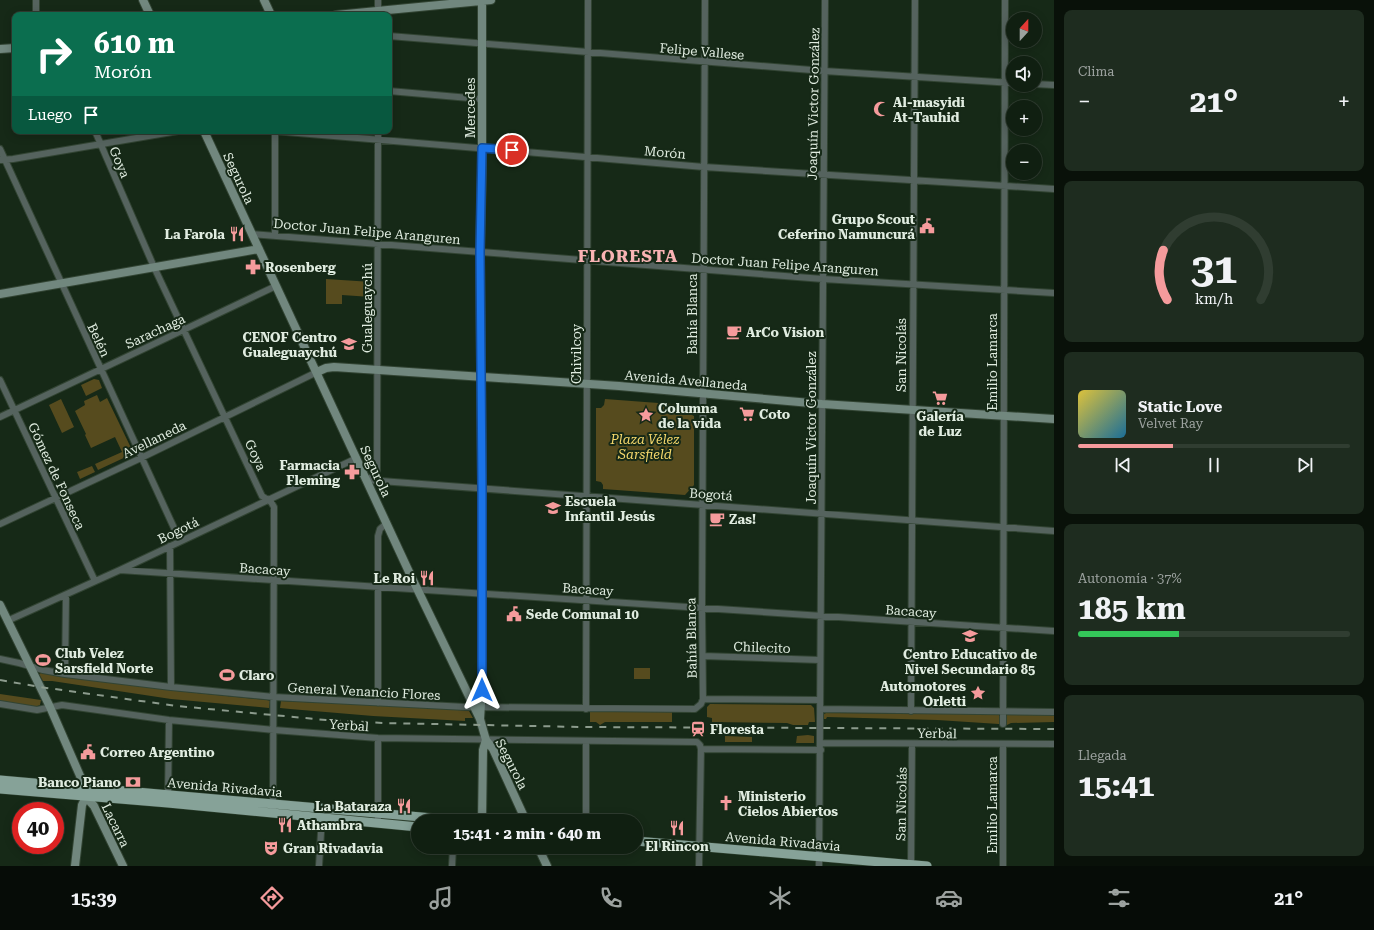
<!DOCTYPE html>
<html lang="es">
<head>
<meta charset="utf-8">
<style>
	:root { --surface:#101f11; --page:#1e2c1f; --text:#f1f3f6; --muted:#9ca29f; --line:#303d31; --accent:#f59b9c }
	body { margin:0; font-family:"Roboto Serif",serif; background:var(--page); color:var(--text); height:100vh; display:flex; flex-direction:column; font-size:15px; white-space:nowrap }
	* { box-sizing:border-box; margin:0 }
	p { font-size:13px; color:var(--muted) }
	.icon { flex:none; width:22px; height:22px; fill:none; stroke:currentColor; stroke-width:2; stroke-linecap:round; stroke-linejoin:round }
	.map { position:relative; flex:1; overflow:hidden }
	.side { display:flex; flex-direction:column; gap:10px; padding:10px; background:#091109; width:320px }
	.side>* { flex:none }
	.banner { position:absolute; left:12px; top:12px; width:380px; height:122px; border-radius:8px; box-shadow:0 2px 10px #0003,0 0 0 1px var(--line); background:#0b6e4f; color:#fff; overflow:hidden }
	.needle { width:26px; rotate:21deg }
	.buttons { position:absolute; left:1006px; top:12px; display:grid; gap:8px }
	.buttons a { display:grid; place-items:center; width:36px; height:36px; border-radius:50%; background:var(--surface); box-shadow:0 2px 10px #0003,0 0 0 1px var(--line); font-size:20px }
	.speed { position:absolute; left:12px; top:802px; display:flex; gap:8px; font-size:20px; font-weight:700; text-align:center }
	.speed>* { display:grid; place-content:center; width:52px; height:52px; border-radius:50%; background:var(--surface); box-shadow:0 2px 10px #0003,0 0 0 1px var(--line); line-height:1 }
	.speed .limit { border:6px solid #d22; background:#fff; color:#111 }
	.pin { position:absolute; display:grid; place-items:center; width:34px; height:34px; color:#fff; margin:-17px; border:2px solid #fff; border-radius:50%; box-shadow:0 1px 4px #0007 }
	.me { position:absolute; width:44px; margin:-22px; rotate:0deg; stroke-linejoin:round; filter:drop-shadow(0 0 3px #0008) }
	.turn { display:flex; align-items:center; gap:14px; height:84px; padding:0 16px; font-size:18px }
	.turn .icon { width:52px; height:52px; stroke-width:2.5 }
	.turn b { display:block; font-size:28px; line-height:34px }
	.then { display:flex; align-items:center; height:38px; padding:0 16px; background:#0003; gap:8px; font-size:15px }
	.big { font-size:30px; font-weight:700; line-height:1.1 }
	.side .tile { flex:1; display:flex; flex-direction:column; justify-content:center; gap:6px; min-width:0; padding:0 14px; border-radius:8px; background:var(--page) }
	.side .dial { align-items:center; gap:0 }
	.dial svg { height:104px; overflow:visible; fill:none; stroke:var(--line); stroke-width:7; stroke-linecap:round; text-anchor:middle }
	.dial text { fill:var(--text); stroke:none }
	.song { display:flex; align-items:center; gap:12px }
	.cover { width:48px; height:48px; border-radius:6px; background:linear-gradient(135deg,hsl(50 70% 55%),hsl(200 70% 35%)) }
	.played { height:4px; border-radius:2px; background:linear-gradient(90deg,var(--accent) 35%,var(--line) 35%) }
	.keys { display:flex; justify-content:space-around; direction:ltr }
	.heat { display:flex; justify-content:space-between; align-items:center; font-size:22px; direction:ltr }
	.charge { height:6px; border-radius:3px; background:linear-gradient(90deg,#34c759 37%,var(--line) 0) }
	.trip { position:absolute; left:411px; top:814px; width:232px; height:40px; border-radius:20px; background:var(--surface); box-shadow:0 2px 10px #0003,0 0 0 1px var(--line); font-weight:700; line-height:40px; text-align:center }
	.menu { display:flex; height:64px; justify-content:space-around; align-items:center; background:#060c07; color:var(--muted) }
	.menu .icon { width:28px; height:28px }
	.menu .on { color:var(--accent) }
	.menu b { font-size:18px; color:var(--text) }
	main { display:flex; flex:1; min-height:0 }
	.map>svg:first-child { display:block }
</style>
</head>
<body>
<main>
<div class="map">
<svg width="1054" height="866" viewBox="0 0 1054 866">
	<rect width="100%" height="100%" fill="#162917"/>
	<path fill="#564b1e" d="M326,279L372,282L371,297L342,295V304H326Z
		M94,379L99,380L102,388L86,396L81,385Z
		M97,395L100,402L107,398L132,450L130,455L98,470L95,464L122,452L115,437L91,448L85,435L86,434L75,411L85,405L84,401Z
		M61,399L74,427L62,433L49,405Z
		M605,399L685,405L686,412L694,416V485L685,495L603,489V485L601,482L596,481V408H601L604,405Z
		M92,466L95,472L80,479L77,472Z
		M634,668H650V679H634Z
		M41,673L177,691L267,700L270,701L269,708L171,699L52,681H43L39,674Z
		M0,694L41,700L40,705L35,707L0,701Z
		M281,701L462,709L469,711L473,718H465V721L373,716L290,709L280,708Z
		M710,704L811,705L814,708L815,722H809L808,725H793L787,723L712,722V718L707,717V707Z
		M592,711L672,712V722H605L600,725L596,722H590V712Z
		M826,713L995,714L999,715V724L937,720L827,717L826,719H824V714Z
		M1007,714H1054V722L1011,723L1007,725L1006,717Z
		M808,735L814,736V743H796L797,736Z
		M725,736L752,737V742H725Z"/>
	<g fill="none" stroke-linecap="round" stroke-linejoin="round">
		<g stroke="#324433" stroke-width="8">
			<path id="street" d="M36,0V15
				M378,0V15
				M389,36L824,71L1013,83
				M1035,84L1054,85
				M389,91L481,99
				M95,131L154,267L262,496L271,502L274,507L273,808
				M274,131L704,167L1054,189
				M275,131V236
				M0,149L180,541
				M0,160L13,159L178,131
				M252,234L823,279L1054,293
				M0,380L95,581
				M0,417L276,286
				M367,480L1054,531
				M367,480L375,475L377,471L378,131
				M0,524L141,458L317,372
				M170,546L171,687
				M120,570L1054,631
				M7,621L120,570L357,458
				M703,656L820,660
				M0,659L19,663L43,670L65,674L171,687L274,697L466,707L695,709L701,704L703,699L702,608L705,0
				M65,674L66,595
				M703,699L820,700
				M378,703V536L380,529L387,523
				M0,704L37,710L62,705L169,720L274,730L378,738L697,742L700,745L701,749L699,866
				M586,709L588,0
				M820,709L1054,712
				M911,711L915,0
				M1003,724L1005,0
				M586,741V821
				M820,743L1054,744
				M701,749L821,750
				M168,798L169,720
				M378,823V738
				M319,866L322,816
				M452,866L453,847
				M819,866L825,0
				M911,866L912,744
				M1003,866V744"/>
		</g>
		<g stroke="#324433" stroke-width="10">
			<path id="secondary" d="M143,0L150,15
				M264,0L271,15
				M336,15L491,0
				M0,49L15,48
				M204,131L410,574L480,719L486,740L493,749L526,821
				M0,294L259,249
				M317,372L326,368L334,367L619,386L822,404L1054,419
				M0,605L50,707L81,778L86,797L94,806L123,866
				M480,719L482,689V488L480,252L482,173V1
				M482,821L483,750L486,740
				M538,847L547,866
				M75,866L82,805L86,797"/>
		</g>
		<g stroke="#324433" stroke-width="10">
			<path id="primary" d="M0,780L444,819L447,821
				M0,789L168,803L418,827
				M636,841L927,866"/>
		</g>
		<use href="#street" stroke="#55635e" stroke-width="6"/>
		<use href="#secondary" stroke="#71877e" stroke-width="8"/>
		<use href="#primary" stroke="#86a298" stroke-width="9"/>
		<path stroke="#8c9b8d" stroke-width="2" stroke-dasharray="7 7" stroke-linecap="butt" d="M0,680L40,687L177,706L326,720L383,723L582,727L1054,729"/>
	</g>
	<g fill="none" stroke-linecap="round" stroke-linejoin="round">
		<g stroke="#114b97" stroke-width="10">
			<path id="route" d="M482,690V488L480,252L482,148L512,150"/>
		</g>
		<use href="#route" stroke="#1a73e8" stroke-width="7"/>
	</g>
	<defs>
		<g id="mosque-bare" transform="scale(1.2)"><path d="M3.5-4.9A6 6 0 1 0 3.5 4.9A5 5 0 1 1 3.5-4.9Z" fill="#f59b9c" stroke="#162917" stroke-width="2.5" paint-order="stroke"/></g>
		<g id="civic-bare" transform="scale(1.2)"><path d="M-.6-6.5H3V-4.5H.6V-3L4-1V1h2V6H-6V1h2V-1L-.6-3ZM-1.2 2.5V6h2.4V2.5Z" fill="#f59b9c" stroke="#162917" stroke-width="2.5" paint-order="stroke"/></g>
		<g id="restaurant-bare" transform="scale(1.2)"><path d="M-5-6h1v4h1v-4h1v4h1v-4h1v5L-1.5 .5V6h-2V.5L-5-1ZM5-6V6H3V1.5H1.5Q1.5-4 5-6Z" fill="#f59b9c" stroke="#162917" stroke-width="2.5" paint-order="stroke"/></g>
		<g id="pharmacy-bare" transform="scale(1.2)"><path d="M-2-6h4v4h4v4h-4v4h-4v-4h-4v-4h4Z" fill="#f59b9c" stroke="#162917" stroke-width="2.5" paint-order="stroke"/></g>
		<g id="cafe-bare" transform="scale(1.2)"><path d="M-5.5-4.5H6V0H3Q3 3.5 0 3.5H-2.5Q-5.5 3.5-5.5 0ZM3-3.2v2h1.7v-2ZM-6 4.5H4V6H-6Z" fill="#f59b9c" stroke="#162917" stroke-width="2.5" paint-order="stroke"/></g>
		<g id="school-bare" transform="scale(1.2)"><path d="M0-5L7-2L0 1L-7-2ZM-4 1L0 2.5L4 1V4Q0 6-4 4Z" fill="#f59b9c" stroke="#162917" stroke-width="2.5" paint-order="stroke"/></g>
		<g id="supermarket-bare" transform="scale(1.2)"><path d="M-6-5.5h2.5l.6 2H6L4.5 2H-2.5L-4.4-4H-6ZM-1.5 3.2a1.3 1.3 0 1 0 .1 0ZM3 3.2a1.3 1.3 0 1 0 .1 0Z" fill="#f59b9c" stroke="#162917" stroke-width="2.5" paint-order="stroke"/></g>
		<g id="sight-bare" transform="scale(1.2)"><path d="M0-6L1.8-2.2L6-1.7L2.9 1.2L3.7 5.4L0 3.3L-3.7 5.4L-2.9 1.2L-6-1.7L-1.8-2.2Z" fill="#f59b9c" stroke="#162917" stroke-width="2.5" paint-order="stroke"/></g>
		<g id="stadium-bare" transform="scale(1.2)"><path d="M0-5a6.5 5 0 1 0 0 10a6.5 5 0 1 0 0-10ZM-3.5-1.8h7v3.6h-7Z" fill="#f59b9c" stroke="#162917" stroke-width="2.5" paint-order="stroke"/></g>
		<g id="station-bare" transform="scale(1.2)"><path d="M-3-6H3Q5-6 5-4V2Q5 4 3 4L4.5 6H3L1.5 4h-3L-3 6H-4.5L-3 4Q-5 4-5 2V-4Q-5-6-3-6ZM-3.5-4v3h7v-3ZM-3.5 1v1.5H-2V1ZM2 1v1.5H3.5V1Z" fill="#f59b9c" stroke="#162917" stroke-width="2.5" paint-order="stroke"/></g>
		<g id="bank-bare" transform="scale(1.2)"><path d="M-6-4H6V4H-6ZM0-2.3a2.3 2.3 0 1 0 0 4.6a2.3 2.3 0 1 0 0-4.6Z" fill="#f59b9c" stroke="#162917" stroke-width="2.5" paint-order="stroke"/></g>
		<g id="church-bare" transform="scale(1.2)"><path d="M-1.2-6h2.4v3.5h3.3v2.4h-3.3V6h-2.4V-.1h-3.3v-2.4h3.3Z" fill="#f59b9c" stroke="#162917" stroke-width="2.5" paint-order="stroke"/></g>
		<g id="theatre-bare" transform="scale(1.2)"><path d="M-5-5.5Q0-4 5-5.5V0Q5 5 0 6Q-5 5-5 0ZM-3.3-2.5H-1v1.5H-3.3ZM1-2.5H3.3v1.5H1ZM-2.8 1Q0 5.5 2.8 1Z" fill="#f59b9c" stroke="#162917" stroke-width="2.5" paint-order="stroke"/></g>
	</defs>
	<g fill-rule="evenodd">
		<use href="#mosque-bare" x="881" y="109"/>
		<use href="#civic-bare" x="927" y="226"/>
		<use href="#restaurant-bare" x="237" y="234"/>
		<use href="#pharmacy-bare" x="253" y="267"/>
		<use href="#cafe-bare" x="734" y="332"/>
		<use href="#school-bare" x="349" y="344"/>
		<use href="#supermarket-bare" x="940" y="398"/>
		<use href="#supermarket-bare" x="747" y="414"/>
		<use href="#sight-bare" x="646" y="415"/>
		<use href="#pharmacy-bare" x="352" y="472"/>
		<use href="#school-bare" x="553" y="508"/>
		<use href="#cafe-bare" x="717" y="519"/>
		<use href="#restaurant-bare" x="427" y="578"/>
		<use href="#civic-bare" x="514" y="614"/>
		<use href="#school-bare" x="970" y="636"/>
		<use href="#stadium-bare" x="43" y="660"/>
		<use href="#stadium-bare" x="227" y="675"/>
		<use href="#sight-bare" x="978" y="693"/>
		<use href="#station-bare" x="698" y="729"/>
		<use href="#civic-bare" x="88" y="752"/>
		<use href="#bank-bare" x="133" y="782"/>
		<use href="#church-bare" x="726" y="803"/>
		<use href="#restaurant-bare" x="404" y="806"/>
		<use href="#restaurant-bare" x="285" y="825"/>
		<use href="#restaurant-bare" x="677" y="828"/>
		<use href="#theatre-bare" x="271" y="848"/>
	</g>
	<g text-anchor="middle" stroke-width="4" stroke-linejoin="round" paint-order="stroke">
		<g font-size="13" fill="#e0ece0" stroke="#162917">
			<text transform="translate(702 51) rotate(5)" y="5">Felipe Vallese</text>
			<text transform="translate(813 104) rotate(-89)" y="5">Joaquín Victor González</text>
			<text transform="translate(470 108) rotate(-90)" y="5">Mercedes</text>
			<text transform="translate(665 152) rotate(5)" y="5">Morón</text>
			<text transform="translate(120 162) rotate(67)" y="5">Goya</text>
			<text transform="translate(239 178) rotate(65)" y="5">Segurola</text>
			<text transform="translate(367 231) rotate(5)" y="5">Doctor Juan Felipe Aranguren</text>
			<text transform="translate(785 264) rotate(4)" y="5">Doctor Juan Felipe Aranguren</text>
			<text transform="translate(367 308) rotate(-90)" y="5">Gualeguaychú</text>
			<text transform="translate(692 314) rotate(-90)" y="5">Bahía Blanca</text>
			<text transform="translate(155 331) rotate(-25)" y="5">Sarachaga</text>
			<text transform="translate(99 340) rotate(65)" y="5">Belén</text>
			<text transform="translate(576 354) rotate(-90)" y="5">Chivilcoy</text>
			<text transform="translate(901 355) rotate(-90)" y="5">San Nicolás</text>
			<text transform="translate(992 362) rotate(-90)" y="5">Emilio Lamarca</text>
			<text transform="translate(686 380) rotate(5)" y="5">Avenida Avellaneda</text>
			<text transform="translate(811 428) rotate(-90)" y="5">Joaquín Victor González</text>
			<text transform="translate(154 439) rotate(-26)" y="5">Avellaneda</text>
			<text transform="translate(256 455) rotate(65)" y="5">Goya</text>
			<text transform="translate(376 471) rotate(65)" y="5">Segurola</text>
			<text transform="translate(57 476) rotate(65)" y="5">Gómez de Fonseca</text>
			<text transform="translate(711 494) rotate(4)" y="5">Bogotá</text>
			<text transform="translate(178 530) rotate(-26)" y="5">Bogotá</text>
			<text transform="translate(265 569) rotate(4)" y="5">Bacacay</text>
			<text transform="translate(588 589) rotate(4)" y="5">Bacacay</text>
			<text transform="translate(911 611) rotate(4)" y="5">Bacacay</text>
			<text transform="translate(691 638) rotate(-91)" y="5">Bahía Blanca</text>
			<text transform="translate(762 647) rotate(2)" y="5">Chilecito</text>
			<text transform="translate(364 691) rotate(3)" y="5">General Venancio Flores</text>
			<text transform="translate(349 725) rotate(4)" y="5">Yerbal</text>
			<text transform="translate(937 733) rotate(1)" y="5">Yerbal</text>
			<text transform="translate(512 764) rotate(63)" y="5">Segurola</text>
			<text transform="translate(225 787) rotate(5)" y="5">Avenida Rivadavia</text>
			<text transform="translate(901 804) rotate(-89)" y="5">San Nicolás</text>
			<text transform="translate(992 805) rotate(-90)" y="5">Emilio Lamarca</text>
			<text transform="translate(116 825) rotate(64)" y="5">Lacarra</text>
			<text transform="translate(783 841) rotate(5)" y="5">Avenida Rivadavia</text>
		</g>
		<g font-size="13" font-weight="bold" fill="#e0ece0" stroke="#162917" text-anchor="start">
			<text x="893" y="107">Al-masyidi<tspan x="893" dy="15">At-Tauhid</tspan></text>
			<text x="915" y="224" text-anchor="end">Grupo Scout<tspan x="915" dy="15">Ceferino Namuncurá</tspan></text>
			<text x="225" y="239" text-anchor="end">La Farola</text>
			<text x="265" y="272">Rosenberg</text>
			<text x="746" y="337">ArCo Vision</text>
			<text x="337" y="342" text-anchor="end">CENOF Centro<tspan x="337" dy="15">Gualeguaychú</tspan></text>
			<text x="658" y="413">Columna<tspan x="658" dy="15">de la vida</tspan></text>
			<text x="759" y="419">Coto</text>
			<text x="940" y="421" text-anchor="middle">Galería<tspan x="940" dy="15">de Luz</tspan></text>
			<text x="340" y="470" text-anchor="end">Farmacia<tspan x="340" dy="15">Fleming</tspan></text>
			<text x="565" y="506">Escuela<tspan x="565" dy="15">Infantil Jesús</tspan></text>
			<text x="729" y="524">Zas!</text>
			<text x="415" y="583" text-anchor="end">Le Roi</text>
			<text x="526" y="619">Sede Comunal 10</text>
			<text x="55" y="658">Club Velez<tspan x="55" dy="15">Sarsfield Norte</tspan></text>
			<text x="970" y="659" text-anchor="middle">Centro Educativo de<tspan x="970" dy="15">Nivel Secundario 85</tspan></text>
			<text x="239" y="680">Claro</text>
			<text x="966" y="691" text-anchor="end">Automotores<tspan x="966" dy="15">Orletti</tspan></text>
			<text x="710" y="734">Floresta</text>
			<text x="100" y="757">Correo Argentino</text>
			<text x="121" y="787" text-anchor="end">Banco Piano</text>
			<text x="738" y="801">Ministerio<tspan x="738" dy="15">Cielos Abiertos</tspan></text>
			<text x="392" y="811" text-anchor="end">La Bataraza</text>
			<text x="297" y="830">Athambra</text>
			<text x="677" y="851" text-anchor="middle">El Rincon</text>
			<text x="283" y="853">Gran Rivadavia</text>
		</g>
		<g font-size="13" font-style="italic" fill="#f5d86c" stroke="#162917">
			<text x="645" y="444">Plaza Vélez<tspan x="645" dy="15">Sarsfield</tspan></text>
		</g>
		<g font-size="17" font-weight="bold" letter-spacing="1" fill="#f8b3b4" stroke="#162917">
			<text x="628" y="262">FLORESTA</text>
		</g>
	</g>
</svg>
<div class="buttons">
<a><svg class="needle" viewBox="-14 -14 28 28"><path d="M0-13l5 13h-10z" fill="#e53935"/><path d="M0 13l5-13h-10z" fill="#9ca29f"/></svg></a>
<a><svg class="icon" aria-label="sound" viewBox="0 0 24 24"><path d="M4 9h4l5-4v14l-5-4H4zM17 9q2 3 0 6"/></svg></a>
<a>+</a>
<a>−</a>
</div>
<div class="speed"><div class="limit">40</div></div>
<div class="pin" style="left:512px;top:150px;background:#d93025"><svg class="icon" aria-label="arrive" viewBox="0 0 24 24"><path d="M6 21V4h12l-3 4 3 4H6"/></svg></div>
<svg class="me" style="left:482px;top:690px" viewBox="-20 -20 40 40"><path d="M0-17L14 15 0 8-14 15z" fill="#1a73e8" stroke="#fff" stroke-width="4"/></svg>
<div class="trip">15:41 · 2 min · 640 m</div>
<div class="banner">
<div class="turn"><svg class="icon" aria-label="right" viewBox="0 0 24 24"><path d="M7 20v-9h11M14 6l5 5-5 5"/></svg><div><b>610 m</b>Morón</div></div>
<div class="then">Luego<svg class="icon" aria-label="arrive" viewBox="0 0 24 24"><path d="M6 21V4h12l-3 4 3 4H6"/></svg></div>
</div>
</div>
<section class="side">
<div class="tile"><p>Clima</p>
<div class="heat"><a>−</a><b class="big">21°</b><a>+</a></div>
</div>
<div class="tile dial"><svg viewBox="0 0 100 80">
<path d="M14 69A42 42 0 1 1 86 69"/>
<path d="M14 69A42 42 0 0 1 11 31" stroke="#f59b9c"/>
<text x="50" y="56" font-size="32" font-weight="700">31</text>
<text x="50" y="72" font-size="11">km/h</text>
</svg></div>
<div class="tile">
<div class="song"><i class="cover"></i><div><b>Static Love</b><p>Velvet Ray</p></div></div>
<div class="played"></div>
<div class="keys"><svg class="icon" aria-label="previous" viewBox="0 0 24 24"><path d="M18 5L8 12l10 7zM5 5v14"/></svg><svg class="icon" aria-label="pause" viewBox="0 0 24 24"><path d="M8 5v14M16 5v14"/></svg><svg class="icon" aria-label="next" viewBox="0 0 24 24"><path d="M6 5l10 7-10 7zM19 5v14"/></svg></div>
</div>
<div class="tile"><p>Autonomía · 37%</p><b class="big">185 km</b><div class="charge"></div></div>
<div class="tile"><p>Llegada</p><b class="big">15:41</b></div>
</section>
</main>
<nav class="menu">
<b>15:39</b>
<svg class="icon on" aria-label="directions" viewBox="0 0 24 24"><path d="M12 3l9 9-9 9-9-9zM9 14v-3h6M13 9l2 2-2 2"/></svg>
<svg class="icon" aria-label="music" viewBox="0 0 24 24"><path d="M9 18V5l10-2v13"/><circle cx="6" cy="18" r="3"/><circle cx="16" cy="16" r="3"/></svg>
<svg class="icon" aria-label="phone" viewBox="0 0 24 24"><path d="M5 4h4l2 5-3 2q2 4 5 5l2-3 5 2v4C11 20 4 13 5 4z"/></svg>
<svg class="icon" aria-label="climate" viewBox="0 0 24 24"><path d="M12 3v18M4 7l16 10M4 17L20 7"/></svg>
<svg class="icon" aria-label="car" viewBox="0 0 24 24"><path d="M5 17H2v-5l4-1 3-4h7l3 4 3 1v5h-3M9 17h6M6 11h13"/><circle cx="7" cy="17" r="2"/><circle cx="17" cy="17" r="2"/></svg>
<svg class="icon" aria-label="filters" viewBox="0 0 24 24"><path d="M4 7h16M4 17h16"/><circle cx="9" cy="7" r="2"/><circle cx="15" cy="17" r="2"/></svg>
<b>21°</b>
</nav>
</body>
</html>
